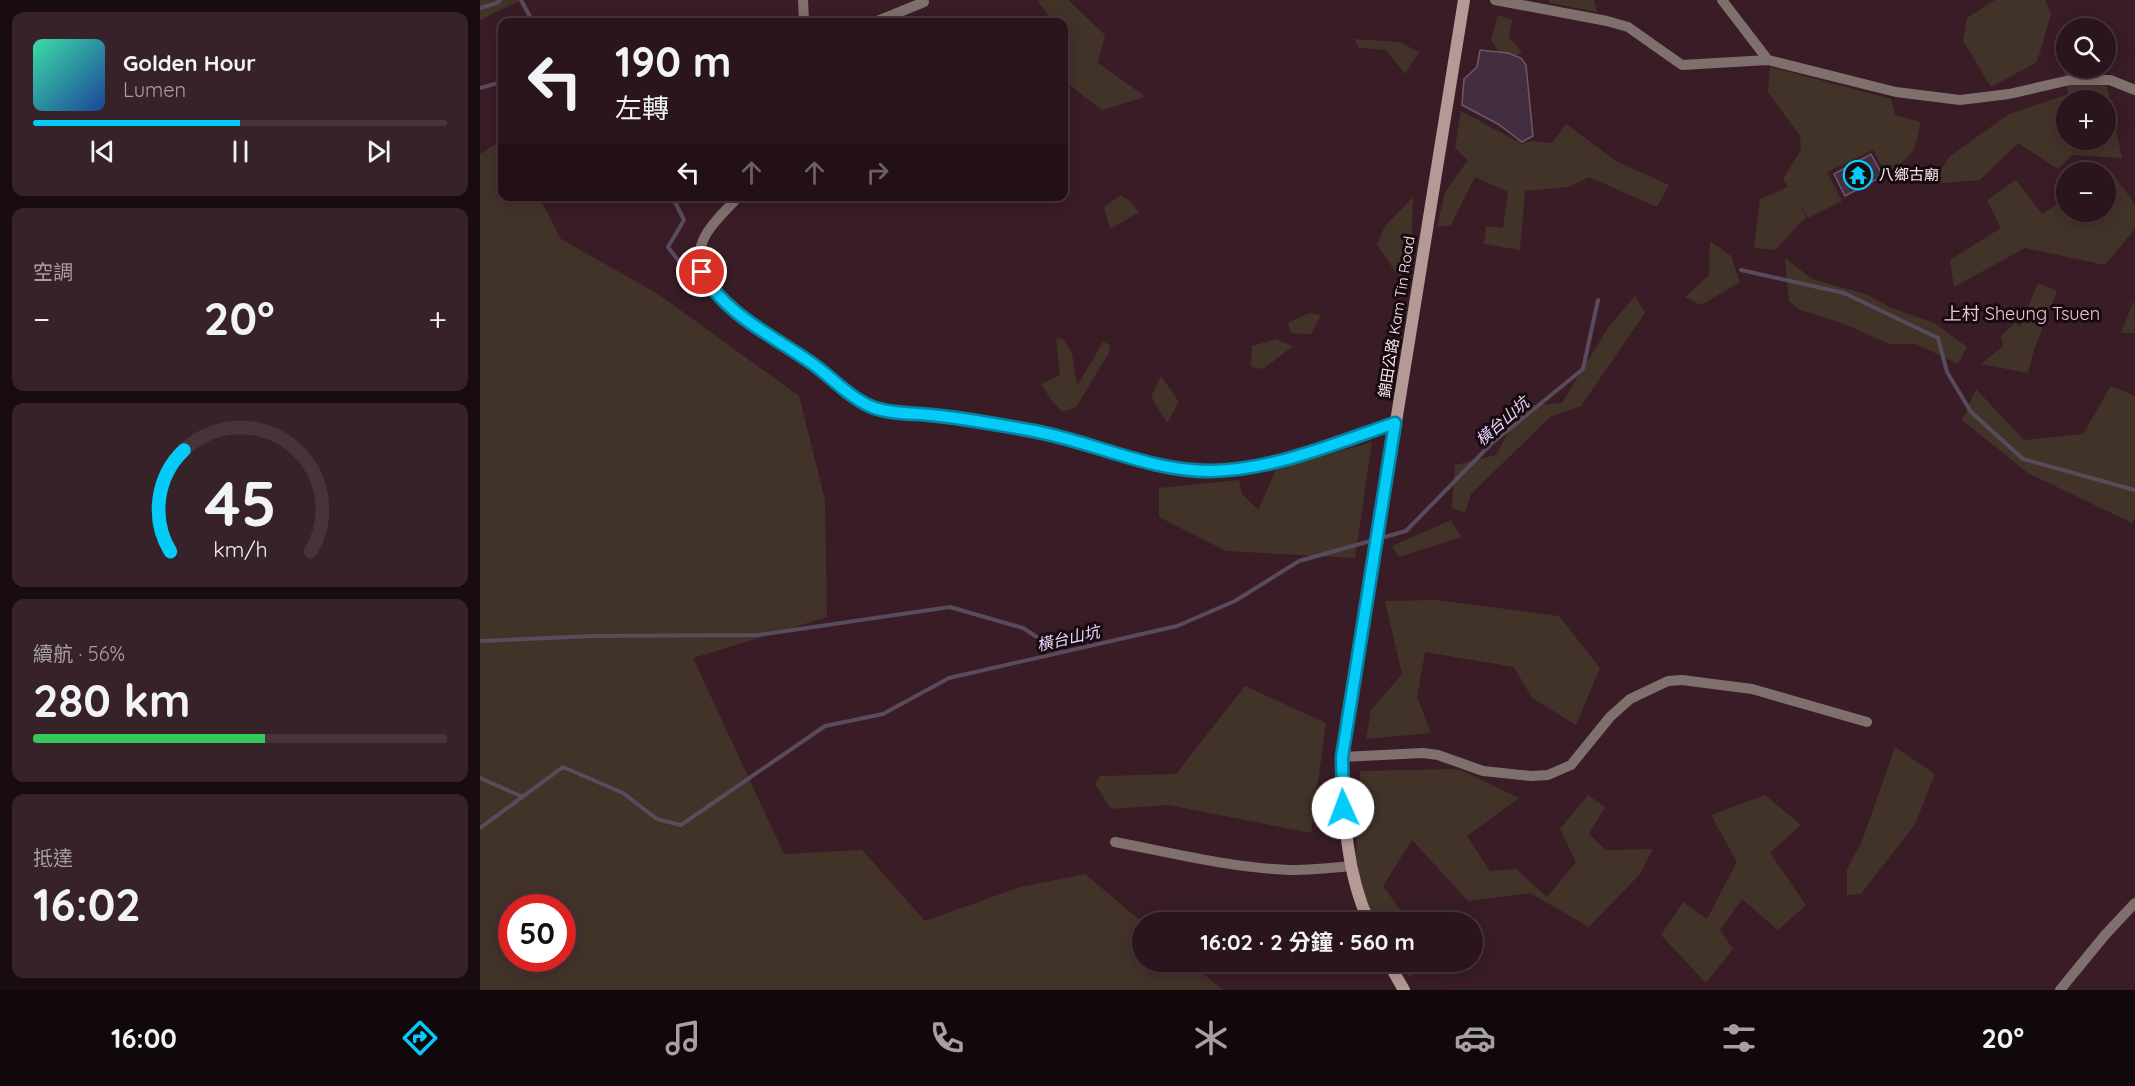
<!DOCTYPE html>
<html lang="zh-TW">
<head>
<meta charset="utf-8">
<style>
	:root { --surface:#2b151c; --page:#372229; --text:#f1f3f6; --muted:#a69fa3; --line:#47343b; --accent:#05cbf9 }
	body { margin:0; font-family:Quicksand,"Noto Sans TC",sans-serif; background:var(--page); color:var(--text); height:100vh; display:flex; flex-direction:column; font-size:22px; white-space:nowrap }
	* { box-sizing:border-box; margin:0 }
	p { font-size:20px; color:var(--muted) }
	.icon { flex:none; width:33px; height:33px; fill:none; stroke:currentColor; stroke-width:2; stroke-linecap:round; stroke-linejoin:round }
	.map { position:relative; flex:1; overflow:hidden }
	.drawer { display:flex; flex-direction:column; gap:12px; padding:12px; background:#180c0f; width:480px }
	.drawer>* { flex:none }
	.top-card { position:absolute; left:18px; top:18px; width:570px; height:183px; border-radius:12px; box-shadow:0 3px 15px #0003,0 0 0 2px var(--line); background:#2b151c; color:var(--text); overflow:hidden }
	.buttons { position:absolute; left:1576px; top:18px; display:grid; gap:12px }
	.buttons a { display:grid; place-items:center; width:60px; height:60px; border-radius:50%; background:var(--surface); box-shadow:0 3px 15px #0003,0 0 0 2px var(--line); font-size:30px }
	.speed { position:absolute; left:18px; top:894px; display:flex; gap:12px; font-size:30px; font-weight:700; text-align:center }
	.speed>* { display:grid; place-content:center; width:78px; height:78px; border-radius:50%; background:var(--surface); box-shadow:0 3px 15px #0003,0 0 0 2px var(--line); line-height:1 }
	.speed .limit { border:9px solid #d22; background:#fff; color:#111 }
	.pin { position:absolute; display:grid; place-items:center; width:51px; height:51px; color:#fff; margin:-26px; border:3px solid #fff; border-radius:50%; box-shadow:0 2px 6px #0007 }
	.me { position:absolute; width:66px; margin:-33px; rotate:358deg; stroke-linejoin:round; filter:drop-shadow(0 0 4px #0008) }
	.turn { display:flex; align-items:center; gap:21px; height:126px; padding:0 18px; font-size:27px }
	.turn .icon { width:78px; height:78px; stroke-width:2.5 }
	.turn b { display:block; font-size:42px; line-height:51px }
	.lanes { display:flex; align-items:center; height:57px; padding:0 18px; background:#0003; justify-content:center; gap:30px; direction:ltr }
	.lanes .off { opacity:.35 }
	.big { font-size:45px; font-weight:700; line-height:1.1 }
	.drawer .widget { flex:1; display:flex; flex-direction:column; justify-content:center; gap:9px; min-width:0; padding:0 21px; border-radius:12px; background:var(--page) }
	.drawer .dial { align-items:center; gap:0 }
	.dial svg { height:156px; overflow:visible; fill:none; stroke:var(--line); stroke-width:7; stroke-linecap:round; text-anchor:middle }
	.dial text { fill:var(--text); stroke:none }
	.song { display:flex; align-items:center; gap:18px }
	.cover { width:72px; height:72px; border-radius:9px; background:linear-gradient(135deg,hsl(160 70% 55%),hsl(220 70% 35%)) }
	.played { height:6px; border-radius:3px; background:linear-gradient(90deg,var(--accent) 50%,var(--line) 50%) }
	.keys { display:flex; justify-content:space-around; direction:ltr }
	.heat { display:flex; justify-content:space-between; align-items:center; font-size:33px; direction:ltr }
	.charge { height:9px; border-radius:4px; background:linear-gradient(90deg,#34c759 56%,var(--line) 0) }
	.trip { position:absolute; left:652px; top:912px; width:351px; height:60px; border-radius:30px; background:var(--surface); box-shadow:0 3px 15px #0003,0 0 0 2px var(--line); font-weight:700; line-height:60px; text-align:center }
	.tab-bar { display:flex; height:96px; justify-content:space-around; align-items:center; background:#11080b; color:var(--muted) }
	.tab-bar .icon { width:42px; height:42px }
	.tab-bar .on { color:var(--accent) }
	.tab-bar b { font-size:27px; color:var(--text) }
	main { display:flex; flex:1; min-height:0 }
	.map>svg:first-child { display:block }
</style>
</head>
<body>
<main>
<section class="drawer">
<div class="widget">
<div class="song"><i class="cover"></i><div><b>Golden Hour</b><p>Lumen</p></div></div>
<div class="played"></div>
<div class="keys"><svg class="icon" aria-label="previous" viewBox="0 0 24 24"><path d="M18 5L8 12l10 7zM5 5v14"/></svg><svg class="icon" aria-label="pause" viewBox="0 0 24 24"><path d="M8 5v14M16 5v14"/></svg><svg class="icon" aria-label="next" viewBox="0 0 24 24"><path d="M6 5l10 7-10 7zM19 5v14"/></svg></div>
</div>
<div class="widget"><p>空調</p>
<div class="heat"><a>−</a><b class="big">20°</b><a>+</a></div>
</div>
<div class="widget dial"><svg viewBox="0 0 100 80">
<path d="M14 69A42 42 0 1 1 86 69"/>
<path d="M14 69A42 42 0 0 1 21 17" stroke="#05cbf9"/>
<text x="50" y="56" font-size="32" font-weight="700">45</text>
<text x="50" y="72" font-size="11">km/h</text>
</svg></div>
<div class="widget"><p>續航 · 56%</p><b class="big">280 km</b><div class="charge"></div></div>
<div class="widget"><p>抵達</p><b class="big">16:02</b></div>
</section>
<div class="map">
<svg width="1655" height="990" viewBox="0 0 1655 990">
	<rect width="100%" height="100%" fill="#391c26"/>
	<path fill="#423329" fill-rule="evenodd" d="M0,0H41L0,20Z
		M557,0H588L625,35L618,63L666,97L622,110L588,84L584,22H573Z
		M1068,0H1114L1117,12L1070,3Z
		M1515,0H1565L1571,14L1557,62L1511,87L1483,41L1487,18Z
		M1018,15L1032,20L1029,37L1042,52L1024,61L1011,40Z
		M874,39L919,42L939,52L925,74L906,50L879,48Z
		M1580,52L1587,53V68H1623L1642,158L1592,155L1578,169L1538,143L1500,180L1452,184L1469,157L1529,114L1588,94ZM1587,100H1626V140H1587Z
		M1290,67L1411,99L1415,115L1440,122C1437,151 1431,158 1406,173L1393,150L1347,172L1362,201L1328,218L1317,202L1326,217L1295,250L1274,248L1280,199L1308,187L1303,179L1321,150L1320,136L1288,92Z
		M981,111L1042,144L1052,141L1072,143L1086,124L1136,161L1189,185L1177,207L1109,177L1088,187L1045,191L1040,250L1004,244L1006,226L1023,228L1028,192L995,177L971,225L957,227L965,192L988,160L975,148Z
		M22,140V196L59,197L81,239L178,294L319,396L345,500L347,617L213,658L304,854L382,850L445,921L540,887L605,874L663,923V962H709L743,990H0V154ZM32,908H82V958H32Z
		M1631,171L1655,204V229L1625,265L1545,248L1474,287L1470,260L1521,228L1507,200L1536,180L1562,214L1587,198V212H1626V174Z
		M641,195L651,202L659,212L630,229L624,207Z
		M933,197L931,254L920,279L897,244L905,226Z
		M1230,241L1251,256L1260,282L1221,305L1205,297L1229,275Z
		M1305,258L1332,279L1388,295L1409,307L1454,323L1487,347L1478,364L1436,344H1410L1359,322L1320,310L1309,301Z
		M1558,283L1577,291L1554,350L1548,373L1501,364L1523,346L1521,336L1535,323L1540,326Z
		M1155,296L1165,313L1101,406L1070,417L991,494L985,513L972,508L975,465L1016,455L1043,406L1082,403L1129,326Z
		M1654,300L1655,333H1641Z
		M829,313L841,315L831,334L811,333L808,323Z
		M576,338L583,339L592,353L597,386L623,342L630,345L629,353L596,407L582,412L570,398L561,384L580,375Z
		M796,339L813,346L783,369L771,367L772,346Z
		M681,376L699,402L687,423L671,397Z
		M1631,386L1655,396V519L1652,523L1548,473L1482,420L1496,389L1544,440L1603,434Z
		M892,442L875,558L746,551L679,517V488L759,480L762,494L778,510L796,470Z
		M971,520L981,537L919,557L912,546Z
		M957,600L1079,616L1120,668L1096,725L1052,698L1034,667L945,652L937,697L951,733L886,739L891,710L922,674L905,601Z
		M765,686L846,723L831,833L688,805L631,809L615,784L620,776L696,774Z
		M1415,747L1455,774L1435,824L1381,894L1367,895V869L1382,841Z
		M978,769L1039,798L987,836L1010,871L1036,869L1067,897L1096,862L1080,829L1108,795L1125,807L1109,834L1126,850L1173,849L1160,874L1109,927L1050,893L988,901L932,840L903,886L929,922H888L876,858L880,771Z
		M1285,795L1321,825L1290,853L1326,905L1298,930L1262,899L1240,930L1253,949L1226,983L1181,935L1203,902L1227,919L1257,862L1231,815Z
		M915,962H949L930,977Z"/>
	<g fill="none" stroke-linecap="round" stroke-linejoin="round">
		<path stroke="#584b5b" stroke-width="4" d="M41,0L53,22
			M0,8L17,3L20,0
			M0,88L22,82
			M192,196L204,220L188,247L207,272H222
			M1261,270L1364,293L1458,338L1467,372L1491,412L1543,459L1655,490
			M901,538L926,531L1012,443L1103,369L1118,300
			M0,641L112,636L278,635L470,607L543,628L580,652
			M0,778L43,797
			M0,828L83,767L143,793L177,819L201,825L345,726L403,714L469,678L697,626L755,601L819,561L894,540"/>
	</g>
	<path fill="#432e40" stroke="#70566c" stroke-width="1.5" d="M1000,50L1028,53L1041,58L1046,65L1053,136L1042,142L1018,124L982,105L984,79L997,67Z
		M1391,154L1403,176L1365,196L1354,174Z"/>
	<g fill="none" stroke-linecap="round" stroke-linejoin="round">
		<path stroke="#80706d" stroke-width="10" d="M323,0L324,22
			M1015,0L1127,21L1148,27L1202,65L1288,60L1416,92L1480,100L1529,94L1590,80H1630L1655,90
			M1242,0L1288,60
			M395,22L444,2
			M259,196C242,215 215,236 220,264C223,279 235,292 245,302C267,323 294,337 319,354C339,369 371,399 393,407C411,414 432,413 451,415C485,419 520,425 554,431C614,443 669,472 731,471C794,470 856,443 915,423
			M862,757L943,753L958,755L1003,771L1051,776L1068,775L1091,765L1130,717L1150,699L1188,681L1202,680L1272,689L1387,722
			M635,842C693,853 752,868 811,870C831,870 851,868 871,866
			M1580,990L1625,935L1655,903"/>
		<path stroke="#b49996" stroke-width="12" d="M889,922C865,870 864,813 862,757L984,0
			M908,962L924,990"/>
	</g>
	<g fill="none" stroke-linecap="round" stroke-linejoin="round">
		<g stroke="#0384a2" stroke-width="15">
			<path id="route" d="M222,272C245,316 298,338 337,367C354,380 372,399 392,407C410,414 431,413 450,415C485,418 520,425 554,431C613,442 669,471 730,471C794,470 856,443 915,423L862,757L863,808"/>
		</g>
		<use href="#route" stroke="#05cbf9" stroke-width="10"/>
	</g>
	<defs>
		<g id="temple-ring" transform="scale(1.5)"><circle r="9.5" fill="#180b0f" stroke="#05cbf9" stroke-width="1.5"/><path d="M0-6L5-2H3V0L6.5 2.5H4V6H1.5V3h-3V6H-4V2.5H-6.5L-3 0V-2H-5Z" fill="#05cbf9"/></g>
	</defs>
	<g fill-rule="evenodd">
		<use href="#temple-ring" x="1378" y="175"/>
	</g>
	<g text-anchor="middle" stroke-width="6" stroke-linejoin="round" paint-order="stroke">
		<g font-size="15" fill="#fce7ed" stroke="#180b0f" text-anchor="start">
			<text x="1399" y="180">八鄉古廟</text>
		</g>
		<g font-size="15" fill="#fce7ed" stroke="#180b0f">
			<text transform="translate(917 317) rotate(-81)" y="5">錦田公路 Kam Tin Road</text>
		</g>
		<g font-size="16" font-style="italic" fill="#e7d6fe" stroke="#180b0f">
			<text transform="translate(1022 421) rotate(-41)" y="6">橫台山坑</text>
			<text transform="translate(588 638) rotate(-13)" y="6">橫台山坑</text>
		</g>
		<g font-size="18" fill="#ecc4d0" stroke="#180b0f">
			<text x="1542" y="320">上村 Sheung Tsuen</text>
		</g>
	</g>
</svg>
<div class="buttons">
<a><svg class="icon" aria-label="search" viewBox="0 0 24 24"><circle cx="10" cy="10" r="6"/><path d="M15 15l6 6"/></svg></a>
<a>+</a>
<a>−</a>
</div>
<div class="speed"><div class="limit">50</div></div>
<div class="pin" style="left:222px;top:272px;background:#d93025"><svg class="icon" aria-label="arrive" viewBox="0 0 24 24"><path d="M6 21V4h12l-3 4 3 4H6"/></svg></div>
<svg class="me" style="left:863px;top:808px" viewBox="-20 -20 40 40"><circle r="19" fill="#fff"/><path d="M0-13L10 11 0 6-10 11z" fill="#05cbf9"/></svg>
<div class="trip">16:02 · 2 分鐘 · 560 m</div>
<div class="top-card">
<div class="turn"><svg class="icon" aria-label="left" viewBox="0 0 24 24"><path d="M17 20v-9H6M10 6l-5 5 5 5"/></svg><div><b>190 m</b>左轉</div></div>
<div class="lanes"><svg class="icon" aria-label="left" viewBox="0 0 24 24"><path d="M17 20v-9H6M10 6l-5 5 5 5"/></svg><svg class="icon off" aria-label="ahead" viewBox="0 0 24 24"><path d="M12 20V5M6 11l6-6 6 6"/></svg><svg class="icon off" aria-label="ahead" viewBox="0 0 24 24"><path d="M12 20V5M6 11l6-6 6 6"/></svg><svg class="icon off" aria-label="right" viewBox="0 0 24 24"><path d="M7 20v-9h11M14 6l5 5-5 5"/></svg></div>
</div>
</div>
</main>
<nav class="tab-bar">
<b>16:00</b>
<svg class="icon on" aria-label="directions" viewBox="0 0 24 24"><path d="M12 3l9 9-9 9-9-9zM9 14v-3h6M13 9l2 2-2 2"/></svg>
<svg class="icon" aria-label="music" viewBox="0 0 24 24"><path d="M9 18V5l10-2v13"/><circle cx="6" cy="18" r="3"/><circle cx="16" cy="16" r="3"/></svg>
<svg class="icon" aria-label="phone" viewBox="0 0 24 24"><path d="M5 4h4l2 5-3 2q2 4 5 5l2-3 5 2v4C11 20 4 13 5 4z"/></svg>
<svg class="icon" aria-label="climate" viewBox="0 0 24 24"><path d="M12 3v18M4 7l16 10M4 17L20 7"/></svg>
<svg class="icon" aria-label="car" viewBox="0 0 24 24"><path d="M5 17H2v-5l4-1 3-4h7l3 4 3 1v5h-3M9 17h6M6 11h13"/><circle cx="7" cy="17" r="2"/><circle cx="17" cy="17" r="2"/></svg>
<svg class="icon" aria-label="filters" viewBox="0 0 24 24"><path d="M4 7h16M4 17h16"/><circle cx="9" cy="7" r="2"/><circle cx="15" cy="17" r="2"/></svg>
<b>20°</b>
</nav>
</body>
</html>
